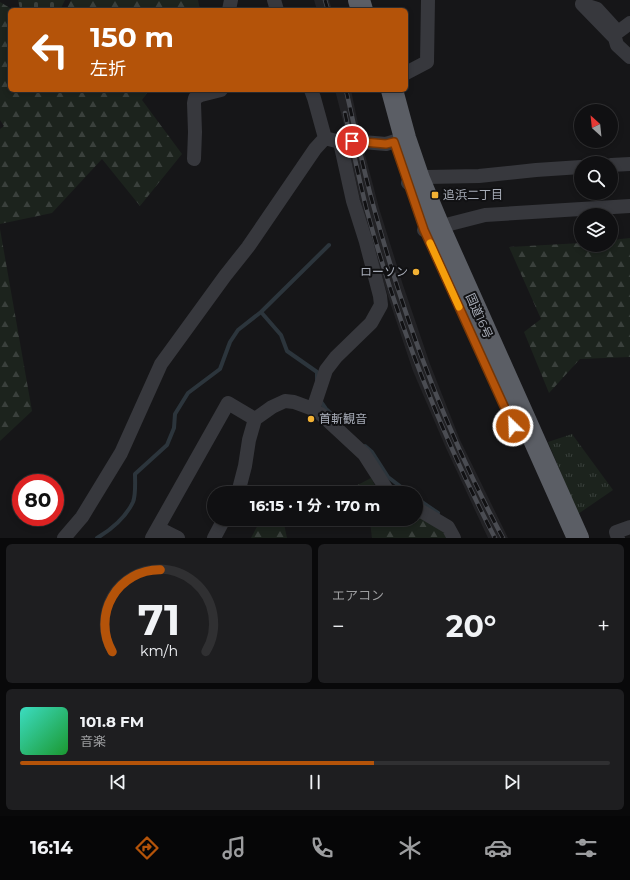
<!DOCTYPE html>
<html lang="ja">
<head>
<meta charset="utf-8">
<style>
	:root { --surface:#101012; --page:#1e1e20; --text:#f1f3f6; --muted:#9c9d9f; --line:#303032; --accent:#b45309 }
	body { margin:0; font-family:Montserrat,"Noto Sans JP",sans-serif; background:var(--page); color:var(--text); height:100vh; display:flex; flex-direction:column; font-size:15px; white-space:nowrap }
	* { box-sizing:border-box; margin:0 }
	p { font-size:13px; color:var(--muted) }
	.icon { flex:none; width:22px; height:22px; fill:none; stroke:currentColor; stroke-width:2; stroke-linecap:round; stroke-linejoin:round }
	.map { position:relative; height:538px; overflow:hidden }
	.side { display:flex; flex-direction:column; gap:6px; padding:6px; background:#09090a; flex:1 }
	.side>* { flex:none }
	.guide { position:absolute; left:8px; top:8px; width:400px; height:84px; border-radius:6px; box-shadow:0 2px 6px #0003,0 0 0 1px var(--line); background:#b45309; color:#fff; overflow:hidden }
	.needle { width:26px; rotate:333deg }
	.controls { position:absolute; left:574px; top:104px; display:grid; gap:8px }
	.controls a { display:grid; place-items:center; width:44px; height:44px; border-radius:50%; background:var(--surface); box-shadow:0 2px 6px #0003,0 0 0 1px var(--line); font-size:20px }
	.speed { position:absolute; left:12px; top:474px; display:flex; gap:8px; font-size:20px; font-weight:700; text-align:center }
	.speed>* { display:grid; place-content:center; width:52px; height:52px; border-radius:50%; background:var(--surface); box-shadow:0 2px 6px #0003,0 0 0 1px var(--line); line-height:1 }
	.speed .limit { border:6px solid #d22; background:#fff; color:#111 }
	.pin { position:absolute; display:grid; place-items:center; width:34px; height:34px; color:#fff; margin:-17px; border:2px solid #fff; border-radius:50%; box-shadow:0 1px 4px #0007 }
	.me { position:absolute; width:44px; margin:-22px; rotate:336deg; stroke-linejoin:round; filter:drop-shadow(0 0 3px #0008) }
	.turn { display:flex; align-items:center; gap:14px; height:84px; padding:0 16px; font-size:18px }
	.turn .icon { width:52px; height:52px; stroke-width:2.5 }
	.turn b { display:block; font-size:28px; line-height:34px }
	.big { font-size:30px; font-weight:700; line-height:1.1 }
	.side .widget { flex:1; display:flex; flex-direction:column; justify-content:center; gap:6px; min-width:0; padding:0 14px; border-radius:6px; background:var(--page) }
	.side .dial { align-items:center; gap:0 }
	.dial svg { height:104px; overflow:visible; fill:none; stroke:var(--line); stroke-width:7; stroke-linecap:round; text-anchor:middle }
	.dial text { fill:var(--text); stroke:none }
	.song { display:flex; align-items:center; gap:12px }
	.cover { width:48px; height:48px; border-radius:6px; background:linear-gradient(135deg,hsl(170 70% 55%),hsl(130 70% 35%)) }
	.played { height:4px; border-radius:2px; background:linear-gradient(90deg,var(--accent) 60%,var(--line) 60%) }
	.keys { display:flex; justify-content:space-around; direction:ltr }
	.heat { display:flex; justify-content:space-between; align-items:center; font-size:22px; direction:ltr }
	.side .tiles { flex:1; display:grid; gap:6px; grid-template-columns:1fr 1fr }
	.widget:last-child { grid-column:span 2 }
	.trip { position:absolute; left:207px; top:486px; width:216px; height:40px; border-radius:20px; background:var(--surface); box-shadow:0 2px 6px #0003,0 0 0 1px var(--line); font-weight:700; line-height:40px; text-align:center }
	.dock { display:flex; height:64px; justify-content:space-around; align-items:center; background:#060607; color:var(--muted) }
	.dock .icon { width:28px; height:28px }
	.dock .selected { color:var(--accent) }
	.dock b { font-size:18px; color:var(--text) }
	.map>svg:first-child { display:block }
</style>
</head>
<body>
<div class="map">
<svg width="630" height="538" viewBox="0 0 630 538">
	<defs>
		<pattern id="grass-tufts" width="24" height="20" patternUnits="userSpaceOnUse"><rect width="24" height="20" fill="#1c231d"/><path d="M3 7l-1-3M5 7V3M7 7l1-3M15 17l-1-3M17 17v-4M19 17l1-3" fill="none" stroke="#3a403c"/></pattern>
		<pattern id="forest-firs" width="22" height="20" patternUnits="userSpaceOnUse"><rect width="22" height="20" fill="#1c231d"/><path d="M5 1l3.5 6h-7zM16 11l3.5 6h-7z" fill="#3a403c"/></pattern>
		<pattern id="cemetery-stones" width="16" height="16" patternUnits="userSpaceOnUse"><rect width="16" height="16" fill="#1c231d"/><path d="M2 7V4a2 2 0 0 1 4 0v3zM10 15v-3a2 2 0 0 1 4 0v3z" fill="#3a403c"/></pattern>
	</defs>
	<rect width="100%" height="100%" fill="#161618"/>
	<path fill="#222225" d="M314,0H329L332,10H317Z
		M335,90H351L361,138L347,137Z
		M363,147L379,208L403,285L430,364L460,440L508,538H488L446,448L413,371L386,290L363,212L348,148Z"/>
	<path fill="url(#grass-tufts)" d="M572,434L613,490L578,514L548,442Z"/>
	<path fill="url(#forest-firs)" d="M71,0H198L200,10H66Z
		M0,2L10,8L17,10H10V90H149L142,100L182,154L140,206L102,159L52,213L0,224V129L4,126L0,120Z
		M0,229L32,411L0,441Z
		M630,238V357L580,359L549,393L524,332L541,319L509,247L581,243V245H611V240Z
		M371,478L379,493H349L348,490Z
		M416,514L446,530L449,538H372L370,522L357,523L356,519H416Z
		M261,519H283L287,538H251Z"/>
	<path fill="url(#cemetery-stones)" d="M18,0H65L60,10L20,9Z"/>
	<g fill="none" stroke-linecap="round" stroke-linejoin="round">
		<path stroke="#2c353c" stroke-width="4" d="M261,312L281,335L287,351L317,372V380
			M319,399L326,409L336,418
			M365,446L372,452L388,477L409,493
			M416,498L438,513
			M97,538C111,530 126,517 133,502C136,495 135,482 135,474L167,445L174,428L175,414L188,393L220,369L230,342L238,330L261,312L329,245"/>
		<path stroke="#37383d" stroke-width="14" d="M274,0L277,10
			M229,10L231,0
			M630,23L618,32L597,9L582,4L615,38L617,45L630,57
			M406,73L427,62L428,0
			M311,90L314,98L325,138
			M340,142L353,201L366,242L380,296L381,305L371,323L336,357L326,370L313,409L322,415L364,454L387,490L392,493
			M194,159L195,132L194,103L195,98L201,95L221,90
			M611,165L630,164
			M408,183L427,177L479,176L536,170L581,167
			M424,230L440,229L446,225L485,215L630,206
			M238,493L245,466L249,440L255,419L272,407L285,401L294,402L313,409
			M416,508L448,527L454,538
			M158,528L178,538
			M64,538L82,517L121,453L161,364L225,276L248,247L315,149L325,138L340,142L351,141L386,144L405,138
			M152,538L228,403L255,419
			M214,538L224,519
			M618,538L616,532L630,527"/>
		<path stroke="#5b5e65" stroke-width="22" d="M359,0L362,10
			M392,90L405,138L419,179L440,229L578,538"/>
		<g stroke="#4a4c52" stroke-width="4.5">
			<path id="rail" d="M325,0L328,10
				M346,90C355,129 363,169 374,208C405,322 447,434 503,538
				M345,113C352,146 359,179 367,211C398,324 441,434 495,538"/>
		</g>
		<use href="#rail" stroke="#111113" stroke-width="3" stroke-dasharray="9" stroke-linecap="butt"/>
	</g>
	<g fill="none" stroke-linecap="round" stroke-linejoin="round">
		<g stroke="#753606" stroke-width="10">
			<path id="route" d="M352,141L386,144L394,142L424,230L513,426"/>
		</g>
		<use href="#route" stroke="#b45309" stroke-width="7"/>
		<path stroke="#f59e0b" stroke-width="7" d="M430,243L459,307"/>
	</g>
	<g fill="#f2b134" stroke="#111113" stroke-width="1.5">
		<rect x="431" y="191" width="8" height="8" rx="2"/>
		<circle cx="416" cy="272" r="4"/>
		<circle cx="311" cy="419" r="4"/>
	</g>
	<g text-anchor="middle" stroke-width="4" stroke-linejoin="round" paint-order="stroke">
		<g font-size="12" fill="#a8adb8" stroke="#111113" text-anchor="start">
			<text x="443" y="199">追浜二丁目</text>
			<text x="408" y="276" text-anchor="end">ローソン</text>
			<text x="319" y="423">首斬観音</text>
		</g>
		<g font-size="12" fill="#a8adb8" stroke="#111113">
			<text transform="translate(479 316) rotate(66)" y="4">国道16号</text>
		</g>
	</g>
</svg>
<div class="controls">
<a><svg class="needle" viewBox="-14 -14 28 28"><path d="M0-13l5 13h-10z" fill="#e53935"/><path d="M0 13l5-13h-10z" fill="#9c9d9f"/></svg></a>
<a><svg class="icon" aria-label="search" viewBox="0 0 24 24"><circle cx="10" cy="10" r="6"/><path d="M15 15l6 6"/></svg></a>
<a><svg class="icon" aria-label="layers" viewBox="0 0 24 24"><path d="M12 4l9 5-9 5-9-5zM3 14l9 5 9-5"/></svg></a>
</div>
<div class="speed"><div class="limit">80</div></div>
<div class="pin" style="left:352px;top:141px;background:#d93025"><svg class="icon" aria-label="arrive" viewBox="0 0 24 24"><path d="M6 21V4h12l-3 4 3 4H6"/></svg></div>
<svg class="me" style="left:513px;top:426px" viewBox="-20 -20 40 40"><circle r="17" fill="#b45309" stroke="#fff" stroke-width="3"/><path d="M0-11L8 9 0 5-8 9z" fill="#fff"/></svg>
<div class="trip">16:15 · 1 分 · 170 m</div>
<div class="guide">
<div class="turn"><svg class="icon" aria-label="left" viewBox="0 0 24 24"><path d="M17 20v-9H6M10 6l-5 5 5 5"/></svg><div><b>150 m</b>左折</div></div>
</div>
</div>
<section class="side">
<div class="tiles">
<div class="widget dial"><svg viewBox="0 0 100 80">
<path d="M14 69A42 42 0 1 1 86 69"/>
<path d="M14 69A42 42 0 0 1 51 6" stroke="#b45309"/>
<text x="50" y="56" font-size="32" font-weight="700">71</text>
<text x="50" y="72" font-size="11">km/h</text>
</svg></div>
<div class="widget"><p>エアコン</p>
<div class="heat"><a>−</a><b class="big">20°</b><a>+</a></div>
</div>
<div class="widget">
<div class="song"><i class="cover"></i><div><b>101.8 FM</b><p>音楽</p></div></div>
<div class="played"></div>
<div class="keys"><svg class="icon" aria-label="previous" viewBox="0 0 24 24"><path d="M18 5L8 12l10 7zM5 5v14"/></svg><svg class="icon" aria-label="pause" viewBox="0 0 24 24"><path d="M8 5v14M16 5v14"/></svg><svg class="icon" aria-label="next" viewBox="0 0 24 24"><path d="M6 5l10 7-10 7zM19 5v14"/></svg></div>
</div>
</div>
</section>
<nav class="dock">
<b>16:14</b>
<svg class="icon selected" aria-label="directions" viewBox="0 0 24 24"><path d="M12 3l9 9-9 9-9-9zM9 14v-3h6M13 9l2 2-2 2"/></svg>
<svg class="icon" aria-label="music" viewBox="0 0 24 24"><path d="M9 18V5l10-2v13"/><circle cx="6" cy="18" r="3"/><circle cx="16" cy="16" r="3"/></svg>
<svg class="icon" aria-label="phone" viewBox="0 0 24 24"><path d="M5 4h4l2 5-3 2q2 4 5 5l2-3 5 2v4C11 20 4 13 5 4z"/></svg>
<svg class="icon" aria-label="climate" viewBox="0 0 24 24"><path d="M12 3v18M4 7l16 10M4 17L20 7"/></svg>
<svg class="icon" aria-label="car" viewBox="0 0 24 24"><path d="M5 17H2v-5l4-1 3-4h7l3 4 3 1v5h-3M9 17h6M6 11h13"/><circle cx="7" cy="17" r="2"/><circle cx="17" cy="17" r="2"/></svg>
<svg class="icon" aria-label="filters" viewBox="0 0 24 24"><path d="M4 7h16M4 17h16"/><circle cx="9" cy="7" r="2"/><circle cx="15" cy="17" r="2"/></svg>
</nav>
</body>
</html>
